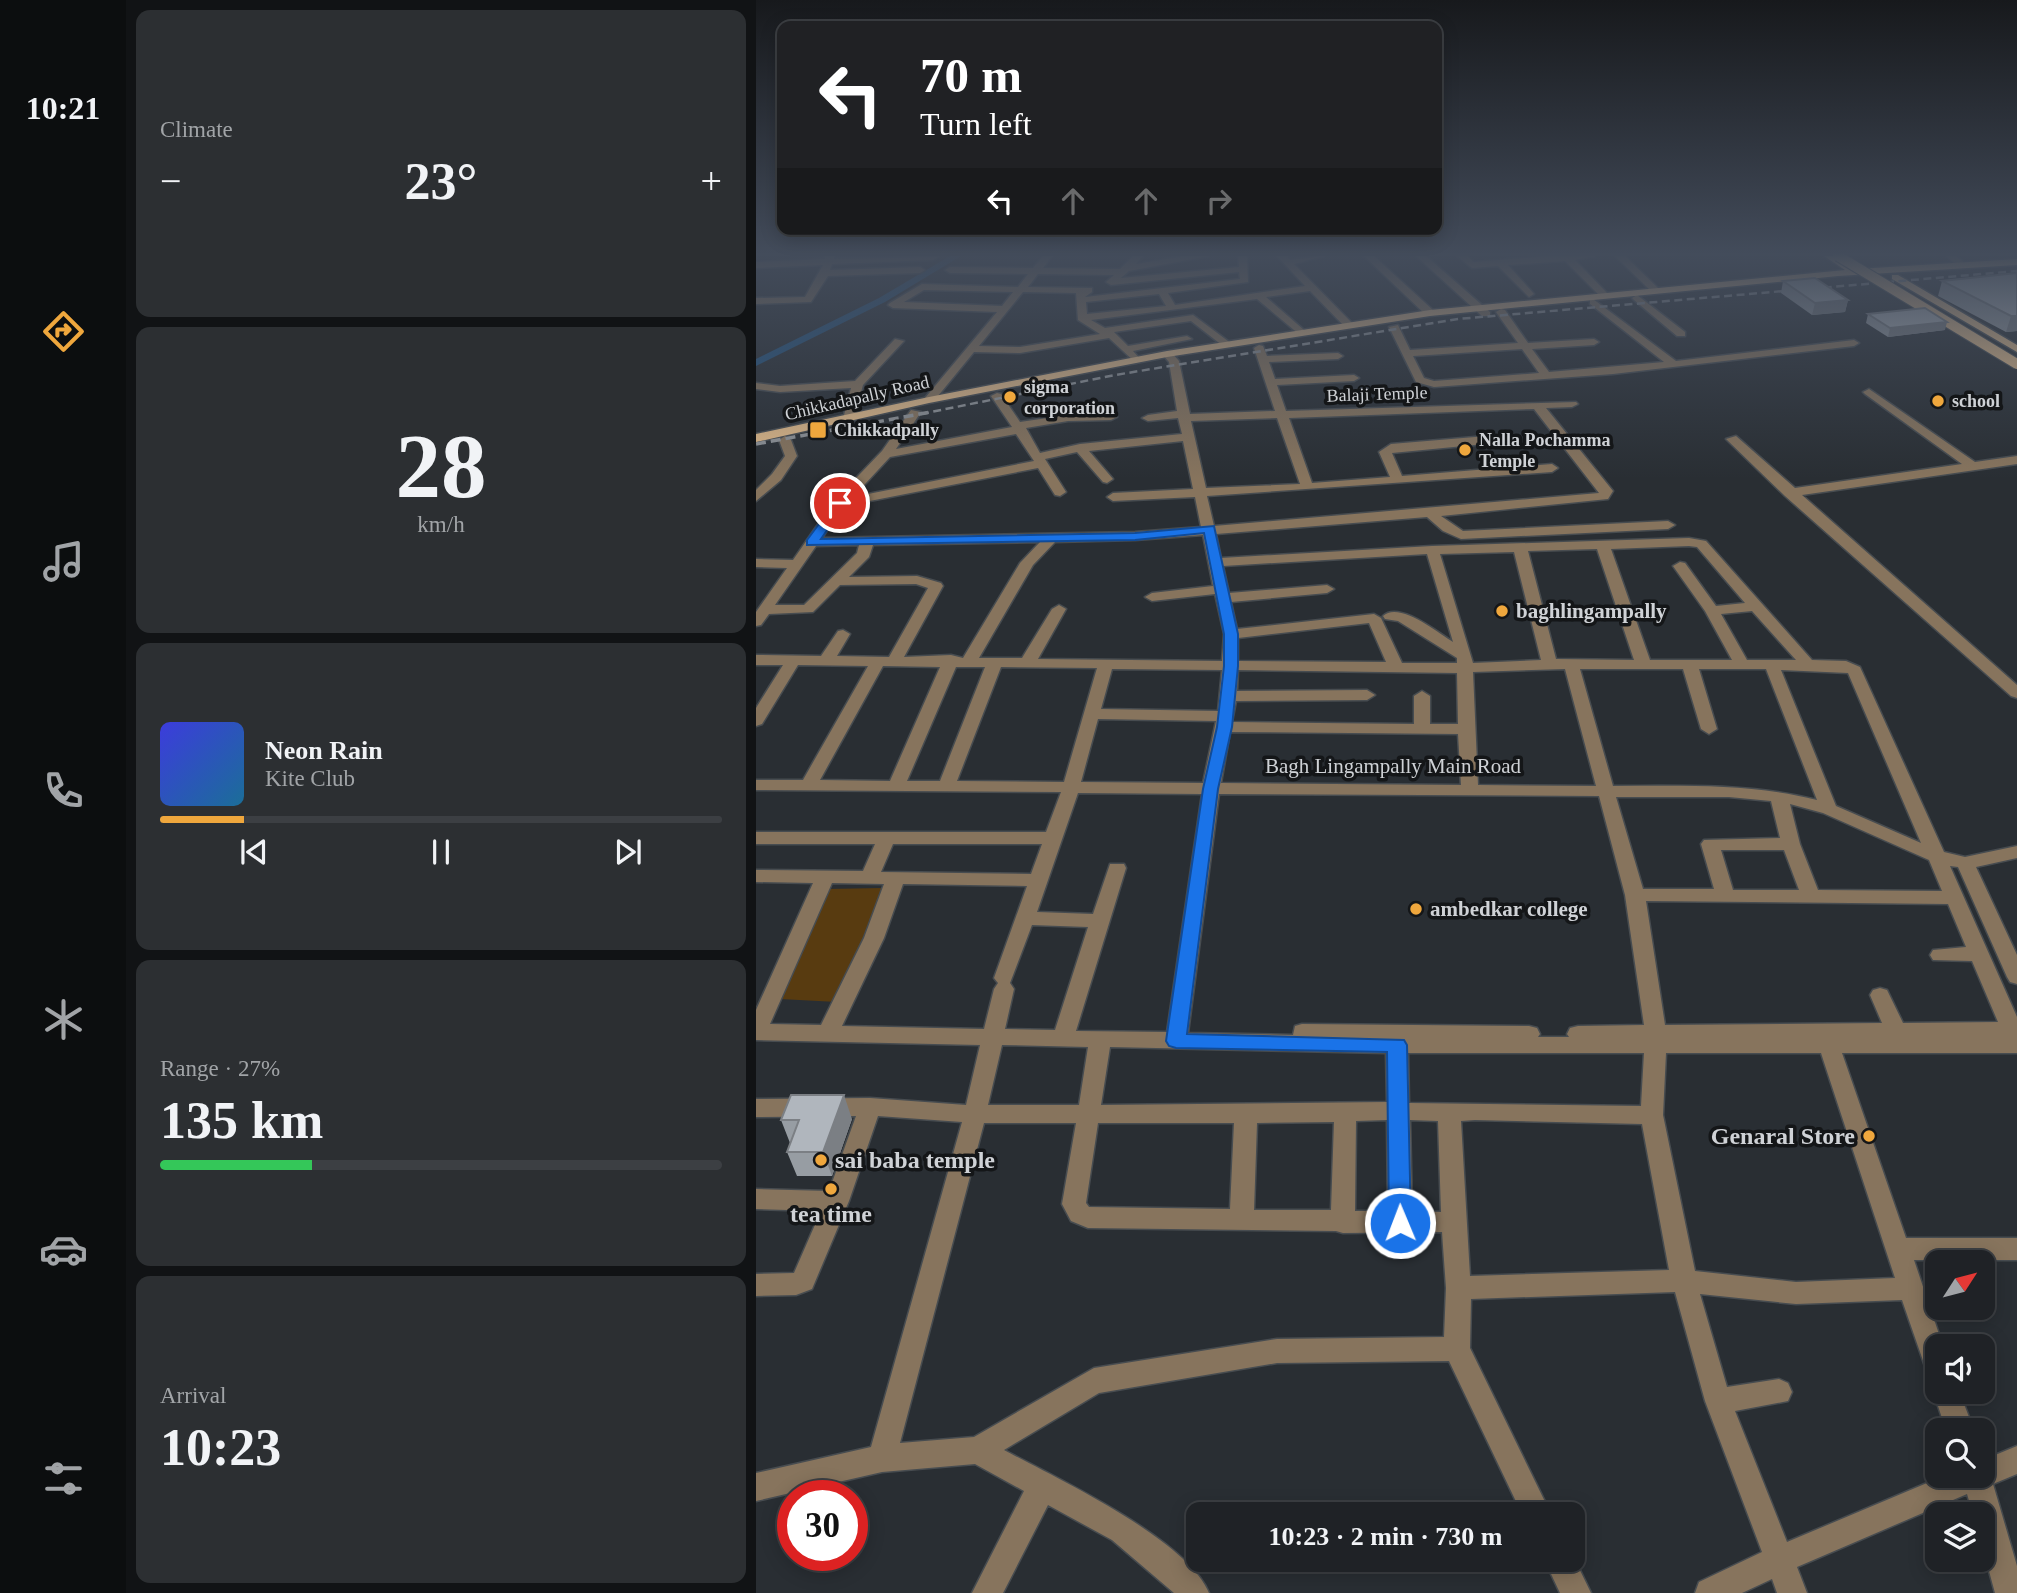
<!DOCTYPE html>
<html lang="en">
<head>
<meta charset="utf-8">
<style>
	:root { --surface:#1f2226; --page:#2c2f32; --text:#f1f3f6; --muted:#a1a4a7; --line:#3c3f43; --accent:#efa73d }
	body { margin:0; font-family:"Times New Roman",serif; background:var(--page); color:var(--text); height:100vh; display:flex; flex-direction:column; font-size:26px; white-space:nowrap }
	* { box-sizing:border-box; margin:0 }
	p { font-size:23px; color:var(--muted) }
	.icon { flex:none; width:38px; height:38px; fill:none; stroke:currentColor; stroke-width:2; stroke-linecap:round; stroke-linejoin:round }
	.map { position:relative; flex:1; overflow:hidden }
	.drawer { display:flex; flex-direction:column; gap:10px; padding:10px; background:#111315; width:630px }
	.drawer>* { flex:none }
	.banner { position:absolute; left:21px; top:21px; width:665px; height:214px; border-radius:14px; box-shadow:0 4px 18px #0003,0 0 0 2px var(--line); background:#202124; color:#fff; overflow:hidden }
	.needle { width:46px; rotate:54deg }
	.controls { position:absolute; left:1169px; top:1250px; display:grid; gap:14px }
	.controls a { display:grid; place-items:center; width:70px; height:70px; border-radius:14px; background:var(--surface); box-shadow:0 4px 18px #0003,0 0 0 2px var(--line); font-size:35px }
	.speed { position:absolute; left:21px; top:1480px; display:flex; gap:14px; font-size:35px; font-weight:700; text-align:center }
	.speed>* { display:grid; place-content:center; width:91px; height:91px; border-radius:50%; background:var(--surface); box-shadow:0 4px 18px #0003,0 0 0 2px var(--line); line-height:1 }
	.speed .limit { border:10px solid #d22; background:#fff; color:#111 }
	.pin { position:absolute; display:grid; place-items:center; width:60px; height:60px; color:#fff; margin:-30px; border:4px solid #fff; border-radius:50%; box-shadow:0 2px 7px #0007 }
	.me { position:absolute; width:77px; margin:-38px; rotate:359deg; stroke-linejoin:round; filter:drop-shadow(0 0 5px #0008) }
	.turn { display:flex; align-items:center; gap:24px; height:147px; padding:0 28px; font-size:32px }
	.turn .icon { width:91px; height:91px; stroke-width:2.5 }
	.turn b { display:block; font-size:49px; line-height:60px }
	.lanes { display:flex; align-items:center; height:66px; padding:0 28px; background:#0003; justify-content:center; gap:35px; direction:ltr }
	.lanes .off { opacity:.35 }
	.big { font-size:52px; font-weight:800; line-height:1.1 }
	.drawer .tile { flex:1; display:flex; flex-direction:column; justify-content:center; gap:10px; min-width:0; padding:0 24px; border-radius:14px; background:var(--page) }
	.drawer .dial { align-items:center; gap:0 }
	.dial b { font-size:91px; line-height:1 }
	.song { display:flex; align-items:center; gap:21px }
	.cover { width:84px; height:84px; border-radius:10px; background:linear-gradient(135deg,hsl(240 70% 55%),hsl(200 70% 35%)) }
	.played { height:7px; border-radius:4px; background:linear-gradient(90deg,var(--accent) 15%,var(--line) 15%) }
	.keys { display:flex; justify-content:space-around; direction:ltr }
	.heat { display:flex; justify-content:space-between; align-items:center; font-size:38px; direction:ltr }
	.charge { height:10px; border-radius:5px; background:linear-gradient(90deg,#34c759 27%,var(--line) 0) }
	.trip { position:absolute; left:430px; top:1502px; width:399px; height:70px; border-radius:14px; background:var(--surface); box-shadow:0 4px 18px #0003,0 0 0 2px var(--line); font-weight:800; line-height:70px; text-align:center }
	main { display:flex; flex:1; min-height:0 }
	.tab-bar { display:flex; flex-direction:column; width:126px; justify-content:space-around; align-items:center; background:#0c0e0f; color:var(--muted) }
	.tab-bar .icon { width:49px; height:49px }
	.tab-bar .on { color:var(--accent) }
	.tab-bar b { font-size:32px; color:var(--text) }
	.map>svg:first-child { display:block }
</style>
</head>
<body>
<main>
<nav class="tab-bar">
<b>10:21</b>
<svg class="icon on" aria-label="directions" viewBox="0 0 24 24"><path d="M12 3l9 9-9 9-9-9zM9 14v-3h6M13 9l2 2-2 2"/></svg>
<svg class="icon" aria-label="music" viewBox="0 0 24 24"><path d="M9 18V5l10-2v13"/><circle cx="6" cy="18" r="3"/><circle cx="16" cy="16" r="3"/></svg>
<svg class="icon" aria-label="phone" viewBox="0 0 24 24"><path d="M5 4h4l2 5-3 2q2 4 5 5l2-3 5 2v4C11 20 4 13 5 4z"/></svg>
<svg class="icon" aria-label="climate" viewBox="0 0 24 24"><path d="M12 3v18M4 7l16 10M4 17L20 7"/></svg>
<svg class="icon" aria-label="car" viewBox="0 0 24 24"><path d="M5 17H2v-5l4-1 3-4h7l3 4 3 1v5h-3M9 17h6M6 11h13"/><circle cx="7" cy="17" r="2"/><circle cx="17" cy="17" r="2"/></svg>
<svg class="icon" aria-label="filters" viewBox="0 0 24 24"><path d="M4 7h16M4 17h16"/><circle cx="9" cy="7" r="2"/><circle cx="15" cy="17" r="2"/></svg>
</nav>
<section class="drawer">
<div class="tile"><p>Climate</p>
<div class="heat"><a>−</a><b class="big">23°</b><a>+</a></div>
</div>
<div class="tile dial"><b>28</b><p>km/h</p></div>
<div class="tile">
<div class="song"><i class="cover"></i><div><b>Neon Rain</b><p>Kite Club</p></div></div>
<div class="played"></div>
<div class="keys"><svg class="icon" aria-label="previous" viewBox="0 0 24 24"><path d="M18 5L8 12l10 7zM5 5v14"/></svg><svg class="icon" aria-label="pause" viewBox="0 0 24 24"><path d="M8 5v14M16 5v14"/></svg><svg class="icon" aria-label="next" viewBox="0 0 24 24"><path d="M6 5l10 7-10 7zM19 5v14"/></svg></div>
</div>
<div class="tile"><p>Range · 27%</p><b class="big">135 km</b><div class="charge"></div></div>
<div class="tile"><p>Arrival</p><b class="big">10:23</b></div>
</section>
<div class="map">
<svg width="1261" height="1593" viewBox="0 0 1261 1593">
	<rect width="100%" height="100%" fill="#292e33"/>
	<path fill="#583b10" d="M127,888L81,1002L24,999L71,889Z"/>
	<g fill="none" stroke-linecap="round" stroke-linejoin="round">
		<path fill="#225481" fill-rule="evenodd" d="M194,256H205L129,302L0,366V359L123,298Z"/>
		<g stroke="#474c50" stroke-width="3">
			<path id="minor" d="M69,256H78V259L182,257L177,260L76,264L74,270L164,267L169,270L164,273L72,276L55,302L0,304V298L49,297L67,265L0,268V262L69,259Z
				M287,256H296L287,268L364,269L377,256H387L380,264L429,256H453L373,271L365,278L483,267L482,256H491L492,282L412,293L419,305L549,286L521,256H531L534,260L568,256L538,264L598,325L589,327L554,291L510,297L548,330L549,332L544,335L501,299L335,320L349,328L437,315L476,344L467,346L435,321L358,332L372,346L431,336L436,339L377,351L385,360L380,363L353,338L264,353L218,352L177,402H169V398L241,312L137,308L132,305L134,303L166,284L262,287L272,274L194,273L189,270L194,267L277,268ZM483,272L484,279L329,297L336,292V288L272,287L282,274L358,275L350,282L355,285ZM168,290L257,292L246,306L148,302ZM267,292L320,293L322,320L344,334L264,347L223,346ZM403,294L410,306L331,314L330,302Z
				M608,256H618L678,311V315H670Z
				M660,256H670L734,312V316H726Z
				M701,256H711L718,262L793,256H839L819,260L853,295L845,297L809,261L752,265L778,294L773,297L742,266L716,268Z
				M859,256H869L902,288V292H896Z
				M1190,256H1200L1211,265L1203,267Z
				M881,295L929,332V336H921L878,300L876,298Z
				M837,299L920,361L1098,340L1103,343L1098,346L857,374L678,387L660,382L633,327L642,325L654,350L762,343L740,312L745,309L749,310L772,343L838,339L843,342L838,345L776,349L793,372L908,362L834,304V300ZM766,349L783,373L678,381L668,378L657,356Z
				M139,339L148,341L107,385L97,421L87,419L95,388L24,392L0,389V383L24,386L99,381Z
				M503,345L507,346L511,356L582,353L587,356L582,359L513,362L519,379L598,375L603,378L598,381L521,385L530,411L820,402L822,404L816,407L790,408L857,491L852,499L685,516L707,531L912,521L919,525L912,529L705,539L687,531L671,517L460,534L465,558L676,546L933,538L950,541L1056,660L1090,661L1104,667L1188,852L1209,857L1261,846V858L1220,867L1261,955V984L1254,982L1251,977L1202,867L1194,866L1261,1017V1053H1086L1150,1238H1261V1260H1158L1187,1346H1181V1378L1172,1375L1146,1300L1040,1304L944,1294L971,1387L1023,1379L1032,1383L1036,1392L1032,1401L979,1411L1031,1542L1190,1475H1227V1460L1261,1446V1474L1237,1484L1261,1566V1593H1239L1227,1549V1514H1217L1211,1494L1041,1567L1051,1593H1021L1016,1579L986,1593H939L943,1582L1006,1552L949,1401L919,1292L715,1299L714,1348L795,1514H766L693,1361L521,1363L343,1393L248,1450C300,1478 431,1539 453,1593H418L356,1540L292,1505L247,1593H216L268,1491L219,1464L126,1472L0,1501V1473L115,1447L206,1122L122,1116L93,1201L56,1289L40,1295L0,1296V1274L38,1273L65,1211L0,1209V1189L73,1191L100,1116L0,1117V1099L114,1098L210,1105L224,1045L0,1040V1010L57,883L0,882V870L107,871L119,844H0V832H290L305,792L0,790V780H47L112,666L42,665L6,724L0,726V708L27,665H0V655L65,656L82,631L87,630L94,634L81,656L133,657L172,588L160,584L84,585L57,612L13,614L5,625L0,626V612L31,568L0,567V559L37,560L79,500L126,451L155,410L165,412L140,449L256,427L235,396L241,393L245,394L264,422L312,415L355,414L361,417L355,420L312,421L270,428L284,453L324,444L426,434L422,418L392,421L386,418L392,415L421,411L413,362L406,354L407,352H415L423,361L434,414L519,411L498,348ZM778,409L843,493L458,526L451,496L796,472L802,468L796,464L646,476L636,453L759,441V435L755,434L635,444L623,452L634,477L556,483L533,418ZM521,418L544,484L450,488L435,421ZM260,434L278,461L97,497L134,457ZM427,441L437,489L357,493L351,497L357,501L439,497L445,527L379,532L66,538L88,506L282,468L299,495L304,496L310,492L289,459L321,452L347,482L351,483L357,479L333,451ZM447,535L457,586L396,593L389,597L396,601L459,594L468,634L466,661L282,659L310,609L303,605L296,609L266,658H223L277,565L299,542L379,540ZM284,542L264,563L207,658L195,655L148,657L187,586L185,583L161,576L93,577L113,557L117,545ZM103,545L101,553L48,605H19L60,546ZM933,546L941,547L989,603L960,606L929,563L924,562L917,566L949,611L976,660H894L855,549ZM841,549L878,660L800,659L772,551ZM758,552L785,660L717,663L684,554ZM671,554L697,642C681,632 643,601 627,616L629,619L642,621L701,658V663H646L625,618L618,614L481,629L475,602L571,593L578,589L571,585L473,593L467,566ZM996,611L1040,660H991L965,614ZM613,623L630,662L482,661V638ZM127,666L184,667L134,781L64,780ZM200,667H229L184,781H151ZM245,667L341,668L308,782L201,781ZM356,669L466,670L462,711L345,709ZM809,669L840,786L722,785L717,672ZM824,669H927L945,729L953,734L961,729L943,669H1010L1061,800C994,783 926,786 857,786ZM482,670L701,673L702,724H674V696L666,691L658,696V724L476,722L480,701L611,700L619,695L611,690L481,691ZM1025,670L1092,673L1165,843L1080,806ZM342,719L460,721L447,783L325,782ZM474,732L702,734L705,785L465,783ZM322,793L446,794L411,1032L320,1031L370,868L368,864H354L337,914L281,912ZM463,794L843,796L869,895L888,1025L822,1026L814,1028L811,1034L813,1037H782L784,1034L781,1028L773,1026L546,1024L539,1026L537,1035L432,1033ZM860,797H973L1015,801L1024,838L948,840L945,844L958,889H887ZM1034,804L1067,813L1173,860L1186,891L1062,890L1044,844ZM137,844H286L275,874L125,872ZM965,850H1028L1043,890H977ZM76,883L128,884L108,938L65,1025L14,1024ZM147,884L271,886L238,978L242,983L238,989L228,1029L86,1026L128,938ZM890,901L1192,904L1210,947L1177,950L1174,955L1177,960L1216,961L1242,1022L1147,1023L1131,990L1124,988L1117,990L1114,995L1126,1023L909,1025ZM276,925L332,927L299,1030L249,1029L258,989L254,983ZM246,1045L332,1047L323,1105H232ZM354,1047L630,1053L631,1102L345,1105ZM652,1053H888L885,1106L653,1103ZM910,1053H1065L1139,1278L1040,1282L939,1271L907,1115ZM631,1120L632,1211H599L600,1121ZM654,1120L682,1121L685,1212L656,1211ZM719,1120L886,1124L913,1270L714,1276L705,1121ZM578,1122L575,1210H498L501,1123ZM228,1123H320L306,1204L315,1221L332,1228L580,1231L587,1233L686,1232L690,1288L688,1337L521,1339L338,1368L218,1437L144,1443ZM342,1123H478L474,1209L333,1207L330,1203Z
				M1113,389L1219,462L1261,456V464L1046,495L1261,685V698L1255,696L1029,496L970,439L980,436L1039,488L1206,464L1109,394L1107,392Z
				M29,436L35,440L41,456L25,480L0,501V490L16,474L29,456L23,440Z
				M1181,1382V1391H1203L1218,1430H1190L1177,1391Z
				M817,1556L835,1593H804L788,1559H817Z"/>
		</g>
		<g stroke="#474c50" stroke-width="3">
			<path id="major" d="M1068,256H1079L1101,269L1261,259V265L1082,276L674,316L411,357L173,403L0,442V434L173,397L411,351L674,310L1089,270Z
				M1136,275H1142L1261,345V352L1136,279Z"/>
		</g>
		<use href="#minor" fill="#87745d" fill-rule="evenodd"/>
		<use href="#major" fill="#e1ba89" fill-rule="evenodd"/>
		<path stroke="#909498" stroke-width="2.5" stroke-dasharray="8 4.5" stroke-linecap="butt" d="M165,414L359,375L702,319L1261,271"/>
		<path stroke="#909498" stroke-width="3.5" stroke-dasharray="10 5" stroke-linecap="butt" d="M0,444L175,412"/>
		<g stroke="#474c50" stroke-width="12" stroke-linecap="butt">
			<path id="major-bridge" d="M1082,256L1261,364"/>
		</g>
		<use href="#major-bridge" stroke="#e1ba89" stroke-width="10"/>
	</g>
	<path fill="#979da3" d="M1261,273V331L1250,332L1182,296L1186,281Z
		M1027,281L1092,300L1089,312L1056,315L1025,293Z
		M1112,314L1189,330L1132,337L1110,323Z
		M96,1119L76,1176H41L31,1152L34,1143L25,1120Z"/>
	<path fill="#7b7f84" d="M1092,300L1089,312L1056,315L1059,303Z
		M1255,316H1261V331L1250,332Z
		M1191,322L1189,330L1132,337L1134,328Z
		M88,1095L96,1119L76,1176L67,1152Z"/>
	<path fill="#b0b6bd" stroke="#7b7f84" stroke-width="2" d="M1261,273V316H1255L1186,281Z
		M1059,278L1092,300L1059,303L1027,281Z
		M1169,308L1191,322L1134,328L1112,314Z
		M35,1095H88L67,1152H31L43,1120H25Z"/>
	<linearGradient id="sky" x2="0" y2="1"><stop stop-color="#17191c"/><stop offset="0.53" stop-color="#434c5b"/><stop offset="1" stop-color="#434c5b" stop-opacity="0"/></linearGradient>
	<rect width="1261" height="479" fill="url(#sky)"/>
	<path fill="#1a73e8" stroke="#114b97" stroke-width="2" d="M84,500L90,503L65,539L379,533L458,526L482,634V666L476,727L462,789L431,1034L648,1040L651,1045L655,1223L652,1229L644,1232L637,1229L633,1223L631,1052L420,1048L413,1046L410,1041L447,789L461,727L468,666V634L448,533L379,540L51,545V540L80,501Z"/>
	<g fill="#efa73d" stroke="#141618" stroke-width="2.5">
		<circle cx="254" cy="397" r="7"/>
		<circle cx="1182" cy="401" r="7"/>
		<rect x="53" y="421" width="18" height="18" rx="3.5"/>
		<circle cx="709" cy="450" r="7"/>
		<circle cx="746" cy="611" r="7"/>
		<circle cx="660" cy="909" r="7"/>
		<circle cx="1113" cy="1136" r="7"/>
		<circle cx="65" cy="1160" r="7"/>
		<circle cx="75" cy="1189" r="7"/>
	</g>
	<g text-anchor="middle" stroke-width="7" stroke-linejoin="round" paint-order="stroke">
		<g font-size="18" font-weight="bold" fill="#cfd2d6" stroke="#141618" text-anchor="start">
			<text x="268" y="393">sigma<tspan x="268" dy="21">corporation</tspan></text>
			<text x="1196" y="407">school</text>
			<text x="78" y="436">Chikkadpally</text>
			<text x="723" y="446">Nalla Pochamma<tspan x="723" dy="21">Temple</tspan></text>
		</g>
		<g font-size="18" fill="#cfd2d6" stroke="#141618">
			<text transform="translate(621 394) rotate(-2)" y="6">Balaji Temple</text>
			<text transform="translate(101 398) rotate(-13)" y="6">Chikkadapally Road</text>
		</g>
		<g font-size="21" font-weight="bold" fill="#cfd2d6" stroke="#141618" text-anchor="start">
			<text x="760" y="618">baghlingampally</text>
			<text x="674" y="916">ambedkar college</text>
		</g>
		<g font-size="21" fill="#cfd2d6" stroke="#141618">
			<text x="637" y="773">Bagh Lingampally Main Road</text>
		</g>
		<g font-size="24" font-weight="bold" fill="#cfd2d6" stroke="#141618" text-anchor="end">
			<text x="1099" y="1144">Genaral Store</text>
			<text x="79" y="1168" text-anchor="start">sai baba temple</text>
			<text x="75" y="1222" text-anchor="middle">tea time</text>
		</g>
	</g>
</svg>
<div class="controls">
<a><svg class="needle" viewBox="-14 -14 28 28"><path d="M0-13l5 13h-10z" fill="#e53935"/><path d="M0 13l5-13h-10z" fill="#a1a4a7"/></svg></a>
<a><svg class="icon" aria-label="sound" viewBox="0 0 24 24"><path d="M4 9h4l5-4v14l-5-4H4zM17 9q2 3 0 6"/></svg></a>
<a><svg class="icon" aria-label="search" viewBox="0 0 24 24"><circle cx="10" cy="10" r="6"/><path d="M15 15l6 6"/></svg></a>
<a><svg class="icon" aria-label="layers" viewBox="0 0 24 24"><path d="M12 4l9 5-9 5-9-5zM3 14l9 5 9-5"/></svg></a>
</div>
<div class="speed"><div class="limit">30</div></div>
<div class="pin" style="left:84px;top:503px;background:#d93025"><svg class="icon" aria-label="arrive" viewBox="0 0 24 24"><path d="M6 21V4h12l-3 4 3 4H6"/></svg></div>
<svg class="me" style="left:644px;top:1223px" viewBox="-20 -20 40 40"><circle r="17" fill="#1a73e8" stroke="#fff" stroke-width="3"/><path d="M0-11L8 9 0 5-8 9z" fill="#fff"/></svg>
<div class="trip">10:23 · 2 min · 730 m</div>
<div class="banner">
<div class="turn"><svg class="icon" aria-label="left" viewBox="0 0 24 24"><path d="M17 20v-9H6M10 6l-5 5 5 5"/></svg><div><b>70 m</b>Turn left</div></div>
<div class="lanes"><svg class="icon" aria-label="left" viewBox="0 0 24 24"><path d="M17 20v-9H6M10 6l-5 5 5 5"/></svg><svg class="icon off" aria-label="ahead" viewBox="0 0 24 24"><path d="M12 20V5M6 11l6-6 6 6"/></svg><svg class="icon off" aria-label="ahead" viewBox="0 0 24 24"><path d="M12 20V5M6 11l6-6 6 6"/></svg><svg class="icon off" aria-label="right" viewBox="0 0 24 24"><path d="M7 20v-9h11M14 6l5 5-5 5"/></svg></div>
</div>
</div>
</main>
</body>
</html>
